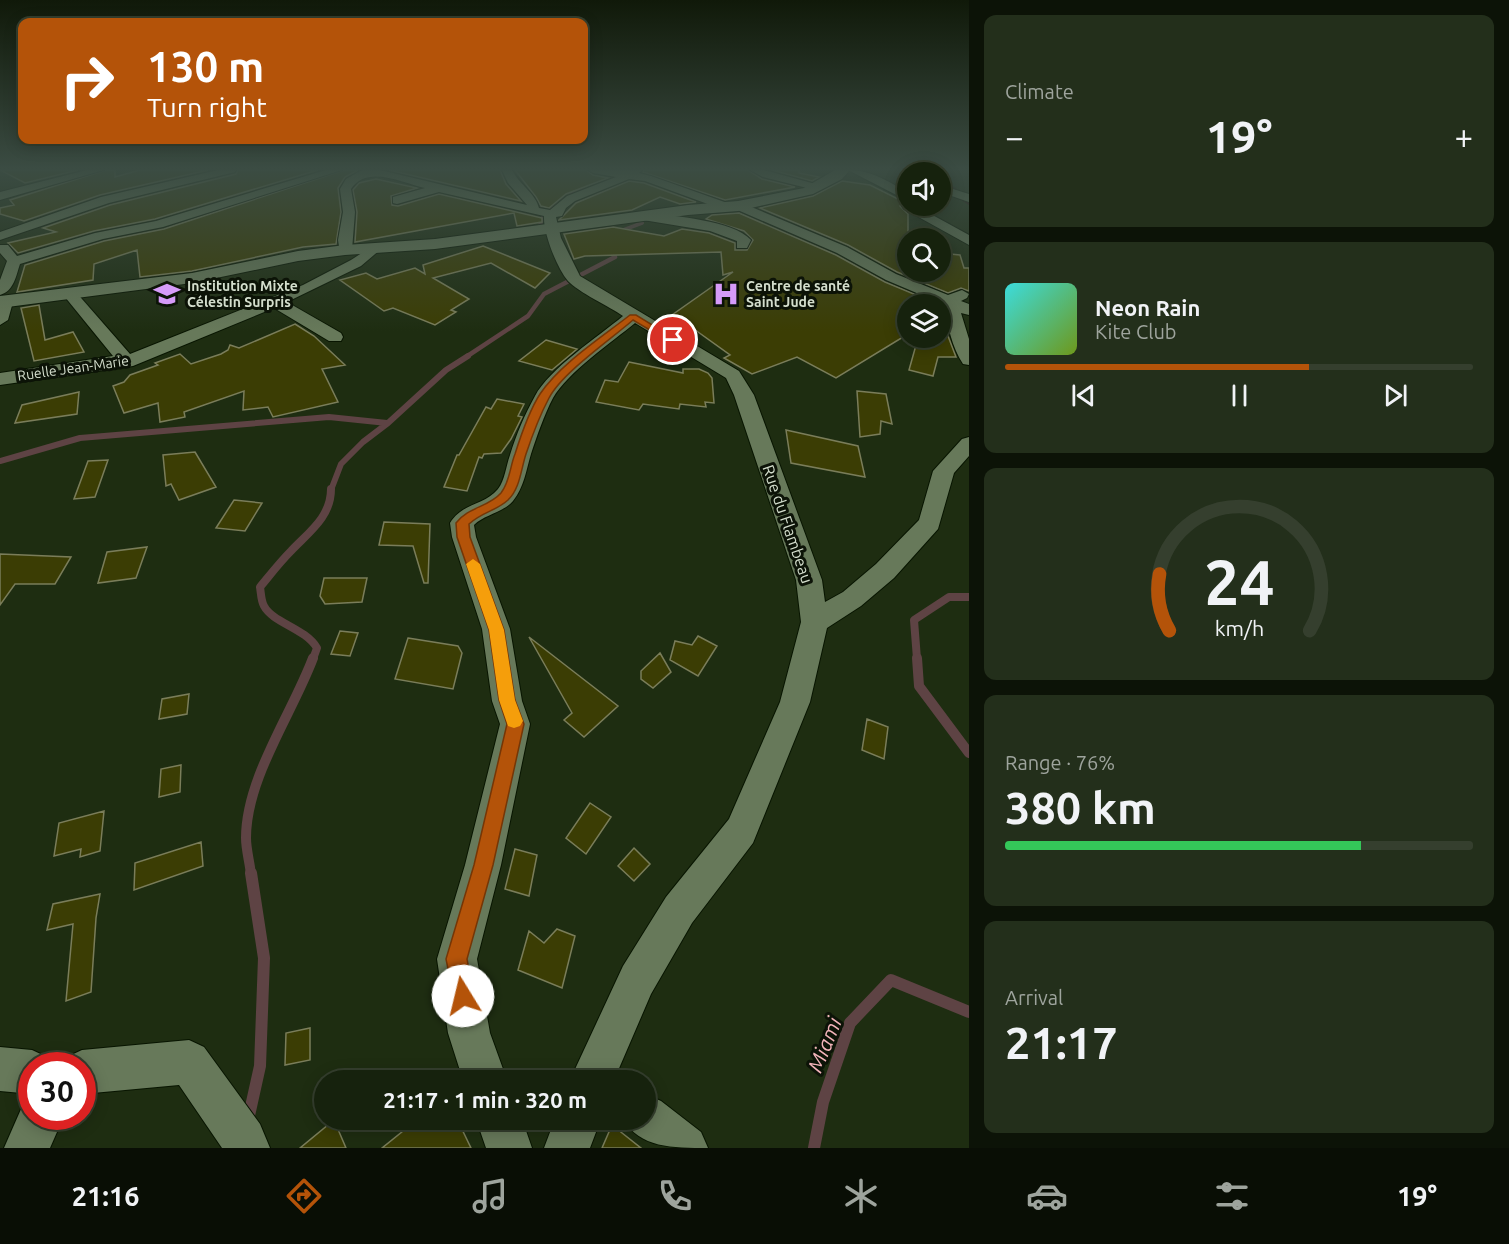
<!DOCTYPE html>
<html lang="en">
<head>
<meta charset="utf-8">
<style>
	:root { --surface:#16220d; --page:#232f1b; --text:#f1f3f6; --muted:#9ea49d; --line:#353f2e; --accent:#b45309 }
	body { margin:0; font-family:Ubuntu,sans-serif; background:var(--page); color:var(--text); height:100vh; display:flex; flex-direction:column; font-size:22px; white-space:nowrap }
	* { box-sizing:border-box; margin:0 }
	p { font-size:20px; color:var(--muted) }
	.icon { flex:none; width:33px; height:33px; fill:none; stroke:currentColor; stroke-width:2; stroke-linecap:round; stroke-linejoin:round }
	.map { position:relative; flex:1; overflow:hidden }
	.details { display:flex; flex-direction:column; gap:15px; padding:15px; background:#0c1307; width:540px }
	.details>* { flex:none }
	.hud { position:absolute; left:18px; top:18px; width:570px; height:126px; border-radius:12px; box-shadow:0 3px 15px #0003,0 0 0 2px var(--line); background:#b45309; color:#fff; overflow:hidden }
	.tools { position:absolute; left:897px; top:162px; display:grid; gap:12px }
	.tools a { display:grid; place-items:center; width:54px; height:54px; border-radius:50%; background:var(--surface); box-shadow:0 3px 15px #0003,0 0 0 2px var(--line); font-size:30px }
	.speed { position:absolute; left:18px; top:1052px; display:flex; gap:12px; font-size:30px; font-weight:700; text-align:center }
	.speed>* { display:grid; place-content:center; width:78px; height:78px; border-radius:50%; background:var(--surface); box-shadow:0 3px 15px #0003,0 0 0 2px var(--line); line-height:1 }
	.speed .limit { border:9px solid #d22; background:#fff; color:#111 }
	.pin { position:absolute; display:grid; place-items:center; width:51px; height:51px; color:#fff; margin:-26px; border:3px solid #fff; border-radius:50%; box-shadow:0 2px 6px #0007 }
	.me { position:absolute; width:66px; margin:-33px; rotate:351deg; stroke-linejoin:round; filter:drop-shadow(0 0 4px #0008) }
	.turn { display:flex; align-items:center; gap:21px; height:126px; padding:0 30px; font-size:27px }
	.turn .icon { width:78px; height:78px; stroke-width:2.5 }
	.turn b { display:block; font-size:42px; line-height:51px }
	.big { font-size:45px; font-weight:600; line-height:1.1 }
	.details .tile { flex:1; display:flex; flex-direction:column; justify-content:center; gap:9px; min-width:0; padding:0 21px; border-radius:12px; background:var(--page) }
	.details .dial { align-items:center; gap:0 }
	.dial svg { height:156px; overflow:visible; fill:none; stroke:var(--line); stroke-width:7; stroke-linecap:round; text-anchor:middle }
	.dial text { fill:var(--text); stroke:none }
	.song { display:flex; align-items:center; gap:18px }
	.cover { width:72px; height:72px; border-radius:9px; background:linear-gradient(135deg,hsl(180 70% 55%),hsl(80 70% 35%)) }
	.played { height:6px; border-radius:3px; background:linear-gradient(90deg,var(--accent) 65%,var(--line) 65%) }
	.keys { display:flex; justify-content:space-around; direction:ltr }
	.heat { display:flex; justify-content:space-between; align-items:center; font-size:33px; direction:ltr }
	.charge { height:9px; border-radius:4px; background:linear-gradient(90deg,#34c759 76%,var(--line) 0) }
	.trip { position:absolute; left:314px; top:1070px; width:342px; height:60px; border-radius:30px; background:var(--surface); box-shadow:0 3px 15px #0003,0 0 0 2px var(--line); font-weight:600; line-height:60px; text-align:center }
	.tabs { display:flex; height:96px; justify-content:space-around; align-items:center; background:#090e05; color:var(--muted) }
	.tabs .icon { width:42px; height:42px }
	.tabs .current { color:var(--accent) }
	.tabs b { font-size:27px; color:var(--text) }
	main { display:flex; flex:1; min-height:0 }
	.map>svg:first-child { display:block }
</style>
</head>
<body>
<main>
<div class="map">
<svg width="969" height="1148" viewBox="0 0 969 1148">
	<rect width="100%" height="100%" fill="#1e2d11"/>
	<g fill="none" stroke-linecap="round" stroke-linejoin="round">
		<path stroke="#5e4344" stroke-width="4" d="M540,225L544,215L572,194L605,184
			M618,232L642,223
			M611,248L613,253"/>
		<path stroke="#5e4344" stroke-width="4.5" d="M466,357L528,316L544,294L615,257L612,251"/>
		<path stroke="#5e4344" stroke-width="6" d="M0,461L80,438L329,417L387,423
			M331,490L341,464L363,442L388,423L446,370L468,356"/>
		<path stroke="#5e4344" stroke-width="8" d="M313,659L317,648C305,628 273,623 264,606C261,601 261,593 260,587C270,575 280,562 291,551C309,532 331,517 331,489
			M917,659L914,620L949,597H969"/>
		<path stroke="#5e4344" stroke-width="10" d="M917,658L919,686L969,753
			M251,875C250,863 246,850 246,838C246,778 292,714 313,658"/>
		<path stroke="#5e4344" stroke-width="12" d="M248,1120L260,1066L264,958L251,873
			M814,1148L823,1102L850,1023L891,980L969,1012"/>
		<path fill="#2b000a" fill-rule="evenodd" d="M940,179L969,196V205L940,187Z"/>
	</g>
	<path fill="#3b3d04" stroke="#7a7d5a" stroke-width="1.5" d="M0,170H78L25,183Z
		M106,170H115V177L140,170H208L100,195L24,221L0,214V208L14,205L10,200Z
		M238,170H318L155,219L94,231L18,253L8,243L56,232L43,228L110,205L236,174Z
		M344,170H358L345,177L338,188L341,212L336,244L303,247L192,271L140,277L137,250L94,264L93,280L17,292L25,265L104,241L164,229Z
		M389,170H500L506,184L521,201Z
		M515,170H586L593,175L608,178L566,194L549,208L541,206L536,197Z
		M644,170H748L762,179L795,187L725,200L643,172Z
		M772,170H799V173L819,177L812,181Z
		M376,179L417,188L391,196L392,205L398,206L439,194L542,218V222L517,226L514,213L355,242L357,212L353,190L359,183Z
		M629,181L644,183L696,202L680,204L660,197L632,210L559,220L576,203Z
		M842,181L870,185L904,202L900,206L908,214V236L911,238H908V272H940V253L960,255L964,268H969V291L961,288L948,293L897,272L848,245L760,208L813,196Z
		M739,213L836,255L885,282L938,304H908V334L836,378L797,357L752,374L724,358L730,355L691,327L674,330L662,322L733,272L723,275L721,252L585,256L574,259L564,234L613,227L664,236L682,229L709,233L735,243V250H747L753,240L744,231L706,219L712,215Z
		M483,246L550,273L535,288L491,263L433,278L469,299L451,310L456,312L435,325L393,308L384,311L340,280L366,273L377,279L415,268L425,274L423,265Z
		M39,305L45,340L73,332L84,352L34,361L21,308Z
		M940,306L943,307L948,336L956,357H938L933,376L909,370L918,338H940Z
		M295,324L314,336L345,365L322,369L338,402L273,417L268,407L243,410L244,391L184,412L185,417L160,422L158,403L124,413L113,386L124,382L130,375L158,365L155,363L180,354L191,364L221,354L228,350L230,345L239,348Z
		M546,340L577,349L552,370L519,361Z
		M629,362L683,373V369H699L708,373L712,378L714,403L705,402L706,407L680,404L679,409L643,404L639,410L596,402L605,380L618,382Z
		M857,391L886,394L892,424L881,421L880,434L860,437Z
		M79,392L77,414L15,423L22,405Z
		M497,399L524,404L518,416L522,417L511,439L501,453L484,454L482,458L479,457L467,491L444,487L457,455H459L486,407L491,409Z
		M786,430L858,446L865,477L791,463Z
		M195,452L216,487L179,500L171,484L166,486L163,455Z
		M108,460L95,497L74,499L88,461Z
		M234,500L262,503L245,531L216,528Z
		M384,522L430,524L428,583H424L413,546L379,545Z
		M147,547L136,578L98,583L107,552Z
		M0,554L71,557L55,584H15L0,605Z
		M324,578H367L362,602L325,604L320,596Z
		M340,631L358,633L350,656L331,654Z
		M698,636L717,646L698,676L670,660L675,641L692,645Z
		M529,637L618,706L584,737L564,720L572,713Z
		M408,638L458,646L462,653L453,689L395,679Z
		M660,653L671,672L653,688L641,679V671Z
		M189,694L187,714L159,719L162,699Z
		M867,719L888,727L884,759L862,750Z
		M181,765L180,792L159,797L161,769Z
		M590,803L611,817L586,854L566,838Z
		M104,811L100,851L80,857L81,849L54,856L59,823Z
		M201,842L203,866L134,890L135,863Z
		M634,848L650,864L634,881L618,866Z
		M515,849L537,855L529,896L505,889Z
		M100,894L96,918L91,992L66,1001L73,924L47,930L53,904Z
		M557,929L575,936L562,988L518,970L529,931L544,943Z
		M310,1028V1060L285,1065L286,1033Z
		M418,1119H457L471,1148H382Z
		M334,1120L346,1148H300Z
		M612,1125L641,1148H602Z"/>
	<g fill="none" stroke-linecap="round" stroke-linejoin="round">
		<g stroke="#081500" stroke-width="2">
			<path id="minor" d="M87,170H104L0,200V192Z
				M218,170H236L235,172L109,203L0,240V232L101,197Z
				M326,170H342L163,227L103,239L20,264C16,276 14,291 0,295V280L7,261L0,253V245H8L17,256L95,233L156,221Z
				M362,170H380L527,205L508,183L502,170H512C519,184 536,194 539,208L550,210L567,196L616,177L593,173L588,170H642L639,173L651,176L733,205L742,203L847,247L896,274L948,295L962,290L969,294L967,298L961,301L969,304V315L961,313L969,339V365L963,364C952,347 947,325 945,305L886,280L837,253L733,208L724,210L645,181L629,179L575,201L566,208L562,216L556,217L561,238L580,276L739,371L754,395L822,580L825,602L843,592L876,564L919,520L933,471L962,439L969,437V456L954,473L938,529L894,578L861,606L827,628L810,702L753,843L692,923L651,994L614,1080H570L623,966L666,897L729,819L780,702L801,622L796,580L734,395L726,378L635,323C612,342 567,373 553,398C544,415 537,436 531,454C526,471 524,487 513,501C503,513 485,514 474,525L476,537L510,629L522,701L530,724L501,865L477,959L490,1033L507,1080H463L448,1033L437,959L465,865L500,724L492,701L482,629L452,537L450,523C463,502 484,506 498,489C505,480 506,466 510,455C516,435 525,414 535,396C549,369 599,336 623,316C610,307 578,292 568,281C557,268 543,233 544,216L439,192L397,204L393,203V197L425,188C403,183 367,164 351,189L355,212L352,250L350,253H340L338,240L343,212L340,189L346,179Z
				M750,170H764L819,185L821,187L815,190L763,177Z
				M848,170C871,170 888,181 908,193V201Z
				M940,185L969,194V202L940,192Z
				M908,202V206H916L969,235V245L904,209L902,206Z
				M647,213C673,216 733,220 751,240L747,248H737V241L710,231L643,220L641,217Z
				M374,245L381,249L361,266L287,302L341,333L343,337L341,341H329L274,308L133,366L0,385V373L113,356L65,297L62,294L65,291H75L130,354L303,285L351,260Z
				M5,297L13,302L8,320L0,325V299Z
				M189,1040L204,1047L260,1124L270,1148H222L179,1085L82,1094V1065H63L67,1057L82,1050Z
				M0,1047L32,1050L47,1057L51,1065H32V1094L0,1091Z
				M645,1094L661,1101L701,1132L708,1148C672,1148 640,1148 623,1119H645Z
				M32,1097V1116H64L50,1148H4L25,1100Z
				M476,1119H522L532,1148H486Z
				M555,1119H601L590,1148H544Z"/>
		</g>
		<g stroke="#081500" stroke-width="2">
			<path id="tertiary" d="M835,170H850L842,179L813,194L738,211L688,215L435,249L345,255L298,261L192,283L0,308V296L192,273L298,251L345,245L435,239L688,205L738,201L804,188Z"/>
		</g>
		<use href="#minor" fill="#67795a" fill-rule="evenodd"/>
		<use href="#tertiary" fill="#67795a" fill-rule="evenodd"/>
	</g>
	<linearGradient id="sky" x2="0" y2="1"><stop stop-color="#101909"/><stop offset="0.51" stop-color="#3b4c43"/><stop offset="1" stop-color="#3b4c43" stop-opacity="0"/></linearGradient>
	<rect width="969" height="331" fill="url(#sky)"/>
	<path fill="#b45309" stroke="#753606" stroke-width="1.5" d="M630,315H636L677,340L670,342L633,320C610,340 562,373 549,398C540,415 532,436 526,454C521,469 520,489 508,500C496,511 482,512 469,524L470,537L504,630L515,700L524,724L493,865L467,959L474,996L470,1004L463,1007L455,1004L446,959L474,865L507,724L499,700L489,630L457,537L456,523C468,507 489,507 501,493C510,482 510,466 515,454C521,435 529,411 540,394C560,364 602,337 630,315Z"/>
	<path fill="#f59e0b" d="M473,559L480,564L504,630L515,700L523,721L520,726L514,728L508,726L499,700L489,630L466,564Z"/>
	<defs>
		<g id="school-bare" transform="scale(2.07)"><path d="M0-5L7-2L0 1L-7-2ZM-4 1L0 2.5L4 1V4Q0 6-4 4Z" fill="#d69bf9" stroke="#0c1307" stroke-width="2.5" paint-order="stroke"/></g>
		<g id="hospital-bare" transform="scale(2.07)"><path d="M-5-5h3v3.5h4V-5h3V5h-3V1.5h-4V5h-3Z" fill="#d69bf9" stroke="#0c1307" stroke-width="2.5" paint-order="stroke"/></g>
	</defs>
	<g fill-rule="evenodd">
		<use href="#school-bare" x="167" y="294"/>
		<use href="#hospital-bare" x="726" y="294"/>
	</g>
	<g text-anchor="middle" stroke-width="6" stroke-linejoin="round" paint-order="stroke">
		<g font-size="14" font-weight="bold" fill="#d4decd" stroke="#0c1307" text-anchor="start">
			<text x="187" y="291">Institution Mixte<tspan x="187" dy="16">Célestin Surpris</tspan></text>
			<text x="746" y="291">Centre de santé<tspan x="746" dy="16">Saint Jude</tspan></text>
		</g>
		<g font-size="14" fill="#d4decd" stroke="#0c1307">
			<text transform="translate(73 368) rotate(-8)" y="5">Ruelle Jean-Marie</text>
		</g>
		<g font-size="16" fill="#d4decd" stroke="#0c1307">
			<text transform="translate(788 524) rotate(71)" y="6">Rue du Flambeau</text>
		</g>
		<g font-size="21" font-style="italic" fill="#f3b4ba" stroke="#0c1307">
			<text transform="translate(825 1045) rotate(-68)" y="7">Miami</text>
		</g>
	</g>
</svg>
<div class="tools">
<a><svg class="icon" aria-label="sound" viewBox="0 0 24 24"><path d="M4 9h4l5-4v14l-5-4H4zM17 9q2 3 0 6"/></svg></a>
<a><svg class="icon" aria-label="search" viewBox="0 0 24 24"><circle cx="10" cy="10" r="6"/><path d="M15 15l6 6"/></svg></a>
<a><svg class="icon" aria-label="layers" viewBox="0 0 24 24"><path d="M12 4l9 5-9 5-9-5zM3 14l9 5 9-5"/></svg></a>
</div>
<div class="speed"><div class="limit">30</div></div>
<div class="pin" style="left:673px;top:340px;background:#d93025"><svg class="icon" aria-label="arrive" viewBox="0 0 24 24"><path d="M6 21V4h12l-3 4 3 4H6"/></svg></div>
<svg class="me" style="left:463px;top:996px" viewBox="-20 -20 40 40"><circle r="19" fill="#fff"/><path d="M0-13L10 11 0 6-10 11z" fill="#b45309"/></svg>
<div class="trip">21:17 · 1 min · 320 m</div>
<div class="hud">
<div class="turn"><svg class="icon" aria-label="right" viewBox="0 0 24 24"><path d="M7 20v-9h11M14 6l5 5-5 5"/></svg><div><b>130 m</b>Turn right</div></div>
</div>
</div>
<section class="details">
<div class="tile"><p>Climate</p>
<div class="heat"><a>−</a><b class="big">19°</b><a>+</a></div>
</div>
<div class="tile">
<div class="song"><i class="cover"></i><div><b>Neon Rain</b><p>Kite Club</p></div></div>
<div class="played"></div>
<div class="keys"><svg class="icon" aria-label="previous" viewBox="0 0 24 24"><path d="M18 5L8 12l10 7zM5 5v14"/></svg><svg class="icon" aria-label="pause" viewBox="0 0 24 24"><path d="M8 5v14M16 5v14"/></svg><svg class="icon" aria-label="next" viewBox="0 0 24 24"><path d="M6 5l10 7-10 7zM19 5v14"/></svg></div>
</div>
<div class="tile dial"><svg viewBox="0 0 100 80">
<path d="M14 69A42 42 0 1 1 86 69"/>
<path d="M14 69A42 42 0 0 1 9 40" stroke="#b45309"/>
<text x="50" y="56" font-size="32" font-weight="700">24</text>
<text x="50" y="72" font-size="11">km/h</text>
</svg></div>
<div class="tile"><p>Range · 76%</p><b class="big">380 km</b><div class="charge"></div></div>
<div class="tile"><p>Arrival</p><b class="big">21:17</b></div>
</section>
</main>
<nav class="tabs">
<b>21:16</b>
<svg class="icon current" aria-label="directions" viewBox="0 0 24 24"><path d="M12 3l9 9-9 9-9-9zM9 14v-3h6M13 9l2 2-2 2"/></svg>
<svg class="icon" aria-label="music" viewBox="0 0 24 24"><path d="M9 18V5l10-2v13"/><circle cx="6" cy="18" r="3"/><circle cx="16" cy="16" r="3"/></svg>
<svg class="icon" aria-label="phone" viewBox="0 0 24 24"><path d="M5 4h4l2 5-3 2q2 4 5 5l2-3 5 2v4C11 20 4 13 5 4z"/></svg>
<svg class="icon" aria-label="climate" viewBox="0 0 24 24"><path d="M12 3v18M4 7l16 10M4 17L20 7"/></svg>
<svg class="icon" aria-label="car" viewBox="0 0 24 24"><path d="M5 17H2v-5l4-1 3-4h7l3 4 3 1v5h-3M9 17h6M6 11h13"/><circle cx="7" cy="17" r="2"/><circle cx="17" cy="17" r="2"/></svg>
<svg class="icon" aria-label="filters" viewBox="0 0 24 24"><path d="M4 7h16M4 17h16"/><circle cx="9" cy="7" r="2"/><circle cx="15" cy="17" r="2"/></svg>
<b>19°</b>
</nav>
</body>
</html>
